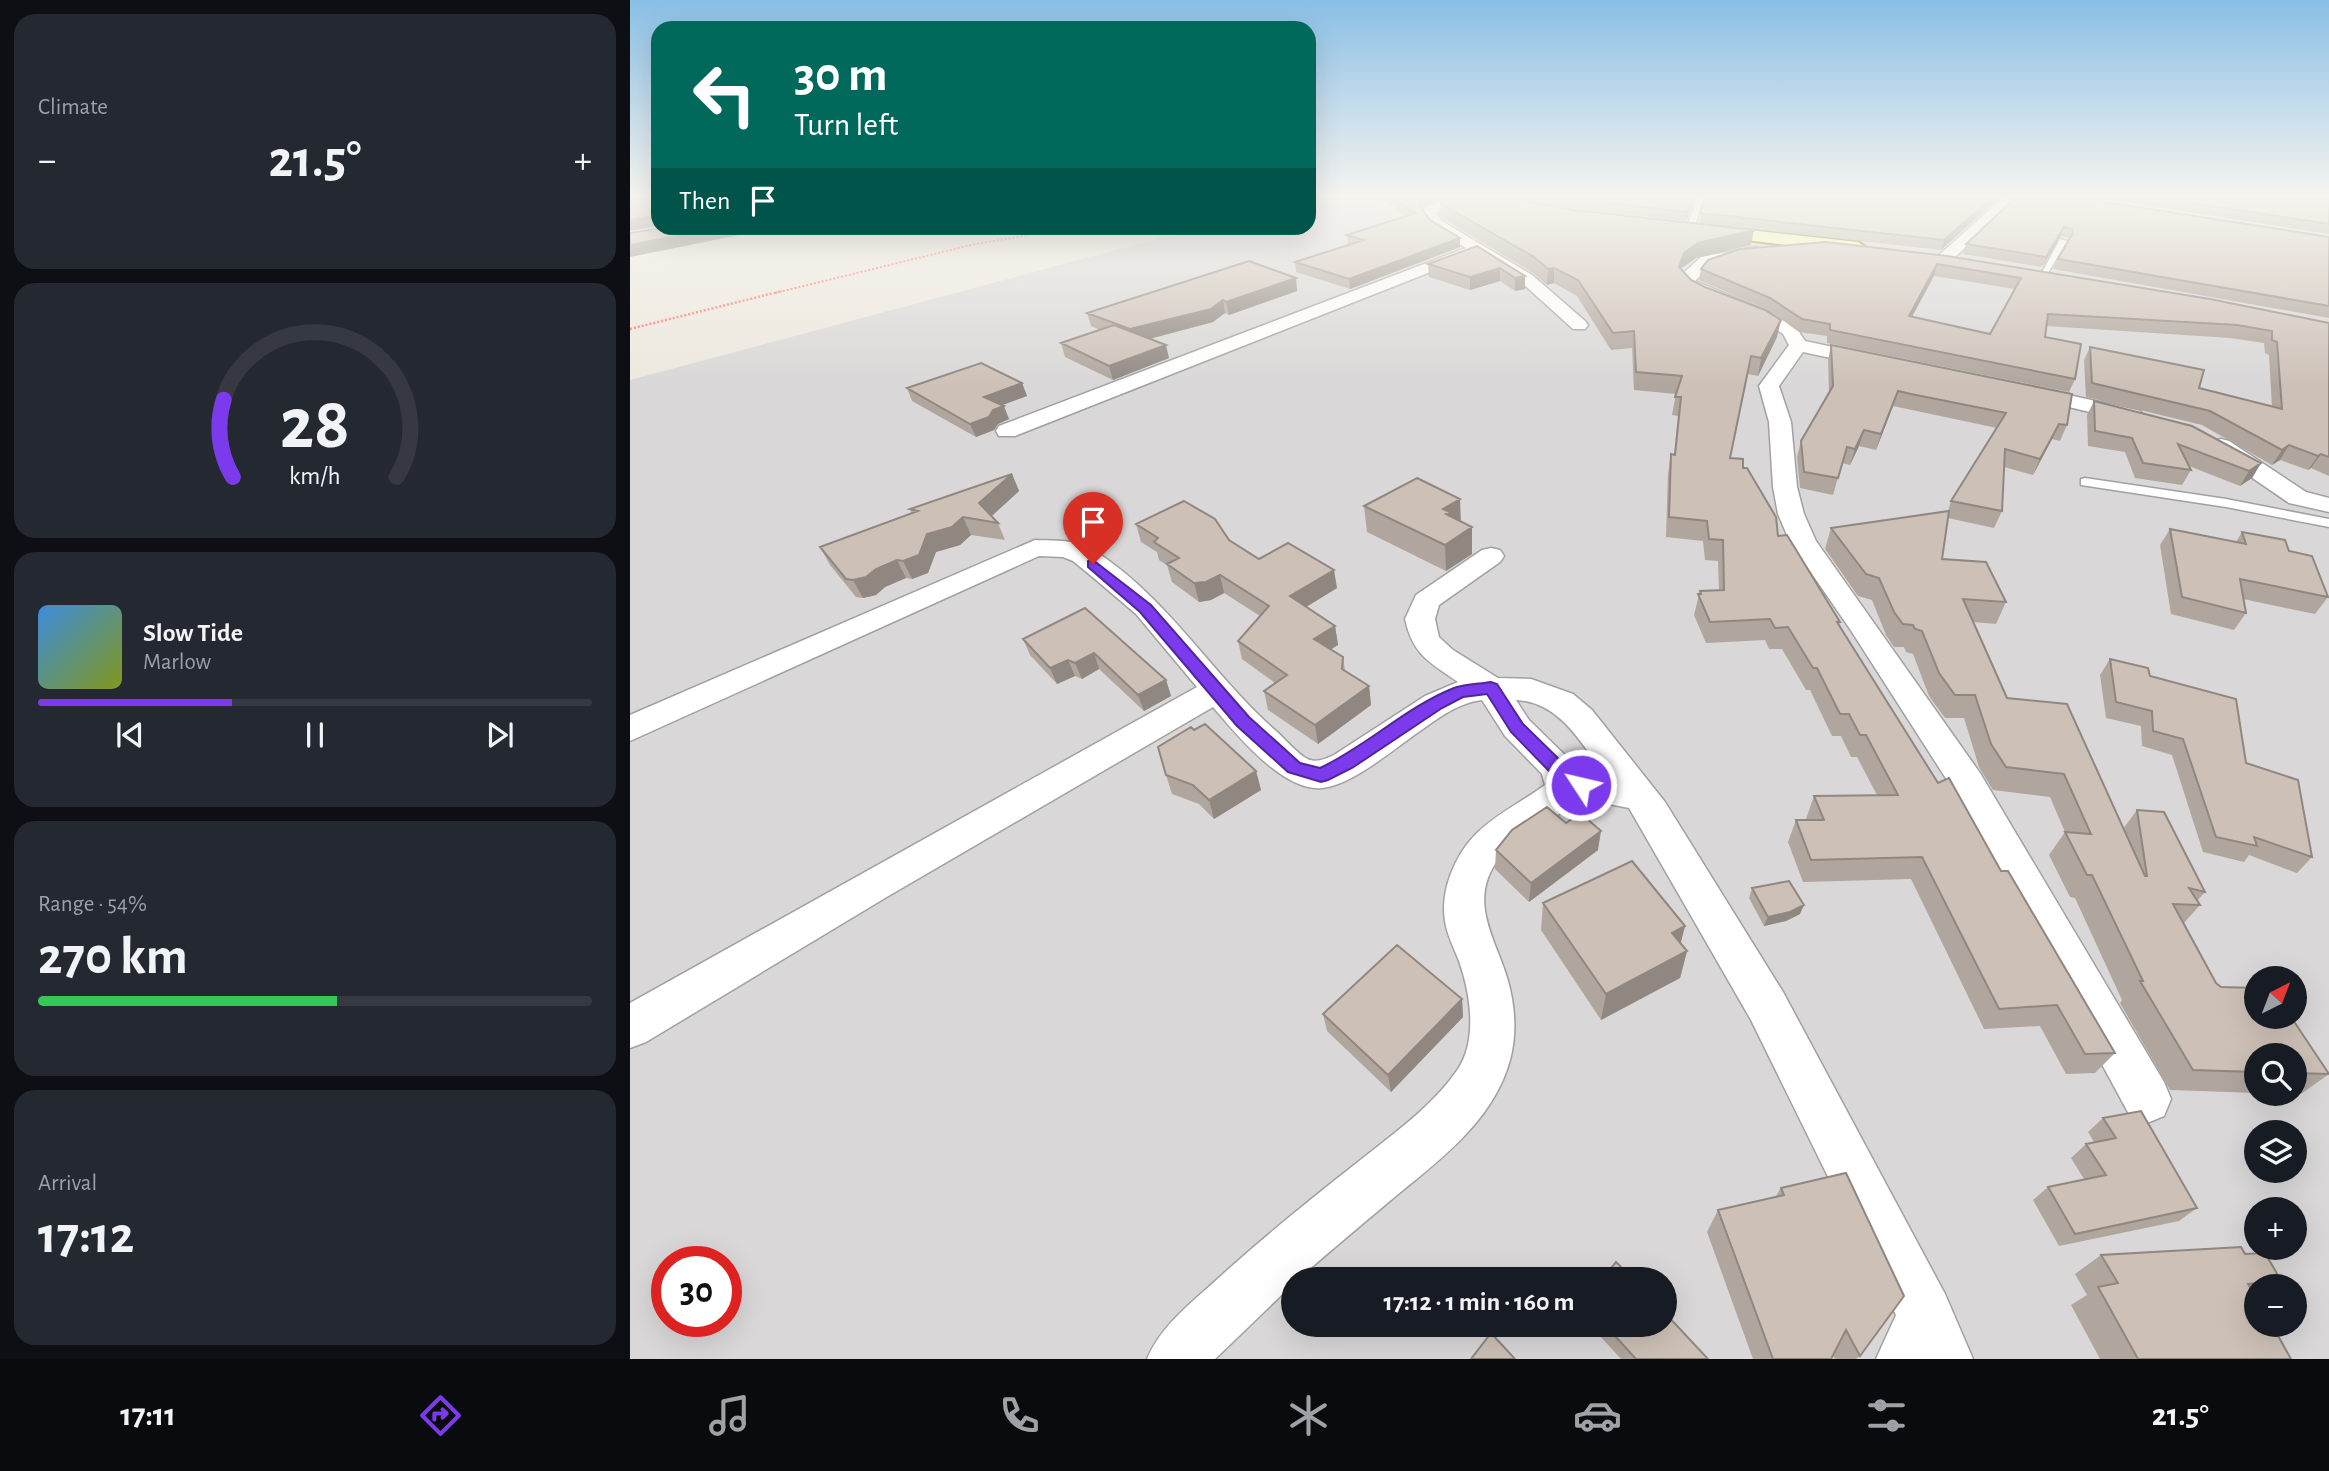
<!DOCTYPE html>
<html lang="en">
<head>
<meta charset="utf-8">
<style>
	:root { --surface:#171b24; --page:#242831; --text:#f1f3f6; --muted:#9ea1a6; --line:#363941; --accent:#7c3aed }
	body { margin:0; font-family:"Alegreya Sans",sans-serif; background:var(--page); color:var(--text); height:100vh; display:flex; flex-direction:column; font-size:26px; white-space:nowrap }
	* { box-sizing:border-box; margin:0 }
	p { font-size:23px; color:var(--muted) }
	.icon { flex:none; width:38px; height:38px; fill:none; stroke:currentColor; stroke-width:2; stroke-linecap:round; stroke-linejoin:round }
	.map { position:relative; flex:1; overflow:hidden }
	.side { display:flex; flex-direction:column; gap:14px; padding:14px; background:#0d0f14; width:630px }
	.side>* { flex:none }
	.banner { position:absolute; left:21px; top:21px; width:665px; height:214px; border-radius:21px; box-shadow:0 7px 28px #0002; background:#00695c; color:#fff; overflow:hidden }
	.needle { width:46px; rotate:42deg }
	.tools { position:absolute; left:1614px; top:966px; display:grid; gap:14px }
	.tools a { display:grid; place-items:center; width:63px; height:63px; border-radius:50%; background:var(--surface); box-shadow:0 7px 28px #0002; font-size:35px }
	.speed { position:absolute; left:21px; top:1246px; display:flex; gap:14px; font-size:35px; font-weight:700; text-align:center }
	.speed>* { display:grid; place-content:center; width:91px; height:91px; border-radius:50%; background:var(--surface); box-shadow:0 7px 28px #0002; line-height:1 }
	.speed .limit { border:10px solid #d22; background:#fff; color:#111 }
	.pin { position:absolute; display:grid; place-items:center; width:60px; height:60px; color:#fff; margin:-72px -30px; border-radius:50% 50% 50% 0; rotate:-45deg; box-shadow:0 0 7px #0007 }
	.pin .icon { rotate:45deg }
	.me { position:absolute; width:77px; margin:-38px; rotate:305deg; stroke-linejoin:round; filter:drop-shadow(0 0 5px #0008) }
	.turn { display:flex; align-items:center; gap:24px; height:147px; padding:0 28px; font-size:32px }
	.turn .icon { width:91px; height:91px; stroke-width:2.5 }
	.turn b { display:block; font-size:49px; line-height:60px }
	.then { display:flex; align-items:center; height:66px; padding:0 28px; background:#0003; gap:14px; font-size:26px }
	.big { font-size:52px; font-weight:700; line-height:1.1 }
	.side .tile { flex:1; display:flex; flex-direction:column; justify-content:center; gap:10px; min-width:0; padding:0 24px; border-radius:21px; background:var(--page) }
	.side .dial { align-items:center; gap:0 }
	.dial svg { height:182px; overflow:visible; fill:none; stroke:var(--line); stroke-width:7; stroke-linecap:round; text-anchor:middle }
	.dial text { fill:var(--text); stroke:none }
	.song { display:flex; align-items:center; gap:21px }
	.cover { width:84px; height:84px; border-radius:10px; background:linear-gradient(135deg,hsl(210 70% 55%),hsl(70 70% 35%)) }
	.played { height:7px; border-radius:4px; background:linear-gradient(90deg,var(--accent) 35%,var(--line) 35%) }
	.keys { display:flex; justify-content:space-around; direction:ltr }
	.heat { display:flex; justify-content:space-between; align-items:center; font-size:38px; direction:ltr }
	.charge { height:10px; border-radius:5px; background:linear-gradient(90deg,#34c759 54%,var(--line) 0) }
	.trip { position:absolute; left:651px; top:1267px; width:396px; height:70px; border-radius:35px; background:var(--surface); box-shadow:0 7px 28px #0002; font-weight:700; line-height:70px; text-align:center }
	.tabs { display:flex; height:112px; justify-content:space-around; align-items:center; background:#090b0e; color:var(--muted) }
	.tabs .icon { width:49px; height:49px }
	.tabs .current { color:var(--accent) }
	.tabs b { font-size:32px; color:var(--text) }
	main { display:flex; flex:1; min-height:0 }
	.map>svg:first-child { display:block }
</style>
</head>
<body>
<main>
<section class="side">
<div class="tile"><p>Climate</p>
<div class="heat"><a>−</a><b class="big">21.5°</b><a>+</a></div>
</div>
<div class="tile dial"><svg viewBox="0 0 100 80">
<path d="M14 69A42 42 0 1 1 86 69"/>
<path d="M14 69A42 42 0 0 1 10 35" stroke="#7c3aed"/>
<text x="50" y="56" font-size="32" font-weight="700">28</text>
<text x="50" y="72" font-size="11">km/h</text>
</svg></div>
<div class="tile">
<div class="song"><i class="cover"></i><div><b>Slow Tide</b><p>Marlow</p></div></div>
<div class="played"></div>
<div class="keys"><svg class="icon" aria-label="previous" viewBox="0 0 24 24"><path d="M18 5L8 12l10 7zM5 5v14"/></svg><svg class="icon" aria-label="pause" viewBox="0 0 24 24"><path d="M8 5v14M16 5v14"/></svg><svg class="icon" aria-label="next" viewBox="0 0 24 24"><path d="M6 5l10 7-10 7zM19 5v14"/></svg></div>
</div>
<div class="tile"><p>Range · 54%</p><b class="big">270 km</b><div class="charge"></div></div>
<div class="tile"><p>Arrival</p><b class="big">17:12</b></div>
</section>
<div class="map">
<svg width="1699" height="1359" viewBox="0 0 1699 1359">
	<rect width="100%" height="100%" fill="#ede8de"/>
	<path fill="#d9d7d7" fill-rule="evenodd" d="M686,196H1699V1359H0V380L568,228H679V198ZM1626,978H1664V1017H1626ZM1626,1055H1664V1094H1626ZM1626,1132H1664V1171H1626ZM1626,1209H1664V1248H1626ZM37,1262H96V1321H37ZM663,1279H1034V1325H663ZM1626,1286H1664V1325H1626Z"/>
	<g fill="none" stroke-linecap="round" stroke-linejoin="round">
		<g stroke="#a1a1a1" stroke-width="3">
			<path id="lane" d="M1064,196H1070L1072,202L1064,229L1060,231L1056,229L1066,202Z
				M1430,239L1437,241L1415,278H1409Z
				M1455,478L1596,499L1699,519V527L1596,507L1451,485V479Z"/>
		</g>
		<g stroke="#a1a1a1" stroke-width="3">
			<path id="street" d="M826,196H844L806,213L812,221L902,275L955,321L958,325L955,329H943L890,281L846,254L385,436H369L366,431L369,426L836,248L802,227L792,215L794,208Z
				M1375,196H1389L1320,262H1308L1306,259L1308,256Z
				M1126,247L1131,249L1134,252L1131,255L1082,264L1065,281L1153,318L1166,327L1175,341L1249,357L1252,361L1242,367L1173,352L1149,386L1161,422L1167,487L1174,514L1186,541L1350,773L1534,1082L1541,1099L1534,1116L1517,1123L1500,1116L1324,791L1220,629L1160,542L1148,514L1143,487L1139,422L1129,386L1159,345L1153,334L1141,326L1058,293L1051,287L1048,278L1071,257Z
				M1399,386L1510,411L1513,416L1510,421L1502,422L1392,396L1389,392L1392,388Z
				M1591,439L1599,441L1676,492L1699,498V512L1659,503L1583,451L1580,446L1583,441Z
				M405,540C425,541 445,539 463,550C537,596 582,675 646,731C655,739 664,750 674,757C684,764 693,760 704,755L795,696L828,682C799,662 783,655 775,619L786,595L852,550L861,548L870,550L874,556L870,562L809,605L805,619L809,637L823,650L868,678L901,679L943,694L962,710L1035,802L1153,992L1315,1294L1343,1359H1246L1266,1315L1121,1020L999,808L948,798C923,825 881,835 862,869C841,908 868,944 878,981C885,1006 887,1034 880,1060C863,1122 808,1161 761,1200C730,1226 699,1252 668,1279H663V1284L585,1359H517C530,1328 557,1306 582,1284C629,1241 678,1201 728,1162C763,1134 803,1106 828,1069C848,1039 840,992 829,961C824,948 817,935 815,921C810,891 825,855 846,834C866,814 892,802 915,785L912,774L875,736L852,700C828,703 810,717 790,731C765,748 723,785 692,788C653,792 606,734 583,707L255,898L16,1042L0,1048V1003L567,687L506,614L465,579L443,561L433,557L409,556L0,741V715ZM886,700C930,702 952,744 975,776L946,771L940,760L899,720Z"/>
		</g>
		<g stroke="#667300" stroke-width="4">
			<path id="secondary" d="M1073,225L1228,242L1237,248L1228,254L1067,234L1064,230Z"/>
		</g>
		<path stroke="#ff6f5e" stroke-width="2" stroke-dasharray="2 2" stroke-linecap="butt" d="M145,293L341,245L439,228"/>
		<path stroke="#ff6f5e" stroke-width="2.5" stroke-dasharray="2 2" stroke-linecap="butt" d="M0,329L152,291"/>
		<use href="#lane" fill="#fff" fill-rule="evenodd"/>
		<use href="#street" fill="#fff" fill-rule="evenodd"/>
		<use href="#secondary" fill="#faffab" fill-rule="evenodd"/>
	</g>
	<path fill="#b0a69d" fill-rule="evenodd" d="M745,196H820L793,206L792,209L800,220L830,238V247L720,289L666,272L665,262L718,244L717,235L777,216L766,210V202L760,205Z
		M873,196H1064L1063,202L1056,221L944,208Z
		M1071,196H1371L1311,250L1069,223L1074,201Z
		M1387,196L1699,237V318L1423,269L1428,259L1438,240V238L1431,236L1412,267L1333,254L1336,244Z
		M1458,196H1699V234Z
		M810,200L1121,245L1066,258L1051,269L1061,280L1147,337L1128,376L1118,374L1100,458L1113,468L1148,536L1210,622L1209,625L1308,783L1371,871L1485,1053L1465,1073L1436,1074L1410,1026L1354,1029L1281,879L1173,882L1158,842L1166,820H1177L1176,819L1184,796L1247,795L1227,757H1221L1211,736H1202L1180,690H1176L1152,649H1139L1135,640L1076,643L1064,615L1070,591H1089L1088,561L1075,560L1073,541L1036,537L1038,474L1041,454L1044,455L1048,416L1042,415L1046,394L1004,390L1002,348L981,350L947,296L924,283L917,285L903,273L814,219L810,214Z
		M1196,242L1699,323V476L1681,468L1678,470L1650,460L1642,465L1572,425L1456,397L1454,360L1460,347L1569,388L1642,407L1639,355L1635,353L1634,343L1600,338L1416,326L1415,337L1445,379L1439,392L1197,343V336L1169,332L1138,310L1069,280L1071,269ZM1304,276L1385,289L1360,334L1282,317Z
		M847,246L895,276V289L885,291L870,281L840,290L799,277L798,264Z
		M666,278L667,291L599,315L595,313L583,322L520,339L539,358L483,380L435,357L431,343L470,330L461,326L457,313Z
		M1201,345L1437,425L1430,441L1422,439L1403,475L1374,467L1372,511L1364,528L1318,518L1312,559L1376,602L1366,624L1343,622L1377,698L1493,829L1507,810L1575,892L1567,901L1570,905L1554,923L1586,983L1699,1074L1671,1094H1653H1664V1055H1626V1093L1540,1090L1490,1003L1492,1000L1445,898L1440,897L1419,855L1435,832L1420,797L1363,790L1349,767L1334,718H1315L1299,696L1283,654L1276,652L1274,647H1264L1256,635L1242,600L1228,596L1195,549L1201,528L1318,511L1321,501L1367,428L1263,406L1246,450L1229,446L1220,465L1212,463L1203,495L1170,488L1167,457L1171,441L1199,394L1198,360Z
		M392,383L397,396L372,405L379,419L368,424L364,430L346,437L282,401L277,388Z
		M1464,401L1631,463L1622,478L1610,486L1559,466L1561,470L1552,485L1505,478L1495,452L1458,446L1457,415Z
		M382,474L389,491L362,516L368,523L375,540L341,535L330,545L306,552L298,573L282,579L276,578L255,587L246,595L233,598L226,597L200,565L190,547L282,513L280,509Z
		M734,506L831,522L842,527V554L816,571L737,532Z
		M506,524L599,540L629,559L707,588L676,607L705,626L708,645L701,649L713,657L715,671L739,686L741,705L688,744L638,710L634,691L645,683L612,659L608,641L630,616L594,593L581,600L569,602L542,582L537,565L529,560L527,552L511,542Z
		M1540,529L1606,542L1612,532L1659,551L1698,597L1685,614L1613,599L1616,613L1604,630L1541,614L1530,545Z
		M455,608L536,680L541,696L514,711L469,669L452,679L445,676L427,684L400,655L393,639Z
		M1480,659L1520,676L1616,763L1682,857L1667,873L1619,855L1614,862L1573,852L1542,755L1512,746L1511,726L1476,718L1470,675Z
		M564,730L626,771L631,790L584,819L569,804L542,794L536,775Z
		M866,850H968L899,902L865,869Z
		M1122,888L1170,914L1156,921L1134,926L1119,898Z
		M913,903L1055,926L1050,943L1057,951L1050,978L971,1020L911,930Z
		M832,999L833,1017L761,1092L697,1031L693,1014Z
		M1473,1118L1567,1208L1549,1221L1429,1246L1403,1200L1418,1187L1454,1179L1441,1158L1456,1144L1464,1142L1458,1132Z
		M1151,1188L1230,1356L1226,1359H1205L1203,1356L1201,1359H1123L1077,1232L1088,1210L1146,1196Z
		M1615,1254L1652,1282L1644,1286H1626L1625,1296L1661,1359H1470L1441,1305L1457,1295L1445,1274L1471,1255Z
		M960,1325H1034L1078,1359H991Z"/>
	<path fill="#908780" d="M759,196H779L766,200V202L760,205Z
		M795,196H820L793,206L789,214V205L793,197Z
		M1063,196V202L1056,221L1057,212Z
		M1364,196H1371L1311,250L1314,240Z
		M27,215L28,226L0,231V220Z
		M1434,227L1431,236L1412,267L1416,257Z
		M88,228H144L0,257V245Z
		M1124,230L1121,245L1066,258L1051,268L1046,282L1049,267L1054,253L1068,243Z
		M830,238V247L720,289L719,279Z
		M1307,264L1304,276L1275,329L1279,316Z
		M870,268V281L840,290V277Z
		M924,268V283L917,285L918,269Z
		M895,276V289L885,291V278Z
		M666,278L667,291L599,315L596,302Z
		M593,300L595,313L583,322L503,343L500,329Z
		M1151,320L1147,337L1128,376L1131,358Z
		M536,345L539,358L483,380L479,366Z
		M392,383L397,396L359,410L354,397Z
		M1268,391L1263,406L1246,450L1251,434Z
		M374,406L379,419L368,424L364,430L346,437L340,424L363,410Z
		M1429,424L1422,439L1403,475L1410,459Z
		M1234,430L1229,446L1220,465L1225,449Z
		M1659,445L1650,460L1642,465L1652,450Z
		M1691,454L1681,468L1678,470L1688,456Z
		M1631,463L1622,478L1610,486L1619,471Z
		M382,474L389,491L357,520L349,503Z
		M830,499L831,525L820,531L813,509Z
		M333,517L341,535L330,545L306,552L298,573L282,579L273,561L297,534Z
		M842,527V554L816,571L815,545Z
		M267,560L276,578L255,587L246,595L233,598L223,580Z
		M704,570L707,588L663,615L660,596Z
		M590,575L594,593L581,600L569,602L564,583Z
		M705,626L708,645L687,658L684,639Z
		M464,653L469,669L452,679L445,663Z
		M438,660L445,676L427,684L420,668Z
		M536,680L541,696L514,711L508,695Z
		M739,686L741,705L688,744L685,725Z
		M626,771L631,790L584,819L579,800Z
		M971,831L968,850L899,902L901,883Z
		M1174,905L1170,914L1156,921L1134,926L1138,917Z
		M1055,926L1048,954L1042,933Z
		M1057,951L1050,978L971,1020L976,994Z
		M832,999L833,1017L761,1092L758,1075Z"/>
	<path fill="#cdc1b7" stroke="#908780" stroke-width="2" fill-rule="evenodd" d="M0,196H28V215L0,220Z
		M778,196H795L793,197L789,205L800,220L830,238L719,279L665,262L734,240L717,235L786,213L766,200Z
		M820,196H866L945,210L1124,230L1068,243L1054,253L1049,267L1061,280L1075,287L1135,310L1151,320L1131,358L1121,356L1100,458L1113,459V468H1117L1146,517L1148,536L1157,535L1210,622H1207L1308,783L1319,778L1371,871H1378L1485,1053L1455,1054L1427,1005L1369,1009L1292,857L1181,860L1166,820H1194L1184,796L1268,795L1236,735H1230L1219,714H1210L1187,668H1183L1158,627L1145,628L1140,619L1080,622L1068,594H1071L1070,591L1094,590L1093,540L1079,539L1077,521L1039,517L1041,454L1045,455L1051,397H1045L1052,376L1006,372L1004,331L983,333L948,280L924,268L918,269L904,257L813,205L810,200Z
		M924,196H1063L1057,212L945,199Z
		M1075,196H1364L1314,240L1070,213Z
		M1387,196H1436L1699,237V306L1428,259L1443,233L1442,229L1434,227L1416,257L1336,244Z
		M1518,196H1699V224Z
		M32,228H88L0,245V233Z
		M1196,242L1317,256L1580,299L1699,323V457L1691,454L1688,456L1659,445L1652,450L1580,411L1462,383L1460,347L1574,370L1569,388L1652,409L1647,342L1642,340V331L1607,325L1418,314L1415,337L1451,344L1445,379L1200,330V324L1172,319L1140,298L1071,269L1078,260L1110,249ZM1307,264L1391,278L1360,334L1279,316Z
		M847,246L895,276L885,278L870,268L840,277L798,264Z
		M619,261L666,278L596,302L593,300L581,309L500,329L457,313Z
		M484,325L536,345L479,366L431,343Z
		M1201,345L1442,394L1437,425L1429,424L1410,459L1375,449L1372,511L1321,501L1376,413L1281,394L1268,391L1251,434L1234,430L1225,449L1217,447L1208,478L1174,472L1171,441L1203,386Z
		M351,363L392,383L354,397L374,406L363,410L359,417L340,424L277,388Z
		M1464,401L1562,426L1631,463L1619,471L1548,444L1561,470L1513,463L1502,438L1465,431Z
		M382,474L349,503L368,523L333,517L322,527L297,534L289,555L273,561L267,560L246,569L236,577L223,580L216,579L190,547L288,511L280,509Z
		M787,478L830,499L813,509L820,512L816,514L842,527L815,545L734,506Z
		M554,501L585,519L599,540L629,559L658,543L704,570L660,596L705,626L684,639L713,657L712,669L739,686L685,725L634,691L657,675L608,641L639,606L590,575L576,582L564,583L537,564L549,558L524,542L528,538L506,524Z
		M1319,511L1312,559L1356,562L1376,602L1333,599L1377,698L1437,704L1515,876H1517L1507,810L1534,812L1575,892L1559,888L1570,905L1543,904L1586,983L1591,987L1626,988V1017H1661L1699,1074L1664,1073V1055H1626V1072L1563,1070L1510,981H1513L1462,875H1457L1435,832L1461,834L1434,774L1376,767L1361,744L1345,695H1325L1309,673L1292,631L1285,629L1283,625L1273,624L1264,612L1249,578L1236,574L1201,528Z
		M1540,529L1616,544L1612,532L1655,540L1659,551L1682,556L1698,597L1610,579L1616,613L1552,597Z
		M455,608L536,680L508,695L464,653L445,663L438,660L420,668L393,639Z
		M1480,659L1518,668L1520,676L1606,699L1616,763L1668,780L1682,857L1624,837L1627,846L1586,837L1553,739L1523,731L1522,711L1486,702Z
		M575,724L626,771L579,800L563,785L536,775L528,747L561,727L564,730Z
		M917,807L936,823L950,813L971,831L901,883L866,850L882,830Z
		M1002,861L1055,926L1042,933L1057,951L976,994L913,903Z
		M1159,881L1174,905L1160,912L1138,917L1122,888Z
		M767,945L832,999L758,1075L693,1014Z
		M1511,1111L1567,1208L1445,1234L1418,1187L1476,1175L1456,1144L1486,1138L1473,1118Z
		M1216,1173L1274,1296L1230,1356L1216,1330L1201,1359H1143L1088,1210L1154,1195L1151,1188Z
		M1611,1247L1615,1254L1635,1253L1652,1282L1618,1284L1626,1297V1325H1642L1661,1359H1508L1468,1287L1488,1283L1471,1255Z
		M986,1262L1003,1279H972Z
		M1034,1312L1078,1359H1006L975,1325H1034Z
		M861,1333L885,1359H841Z"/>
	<linearGradient id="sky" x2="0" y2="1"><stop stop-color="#89bfe5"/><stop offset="0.51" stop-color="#f7f5f0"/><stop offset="1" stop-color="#f7f5f0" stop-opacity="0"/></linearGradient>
	<rect width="1699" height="386" fill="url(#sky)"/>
	<path fill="#7c3aed" stroke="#51269a" stroke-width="2" d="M463,560L521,605L619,717L670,763L690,768C737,746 776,707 824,688C835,684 849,684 861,682L867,684L893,724L935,765L939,776L958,780L960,785L958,789L951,791L926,786L920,772L881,732L857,694L833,697L812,708L722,768L698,780L691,782L658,772L607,726L510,612L458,567V561Z"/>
</svg>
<div class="tools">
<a><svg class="needle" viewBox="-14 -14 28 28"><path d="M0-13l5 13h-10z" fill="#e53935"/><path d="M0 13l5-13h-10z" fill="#9ea1a6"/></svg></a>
<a><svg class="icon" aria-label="search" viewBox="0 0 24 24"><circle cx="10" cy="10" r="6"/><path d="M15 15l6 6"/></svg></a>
<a><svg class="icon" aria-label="layers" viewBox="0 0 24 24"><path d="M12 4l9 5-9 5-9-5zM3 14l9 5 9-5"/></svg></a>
<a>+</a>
<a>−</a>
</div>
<div class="speed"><div class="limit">30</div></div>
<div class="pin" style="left:463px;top:564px;background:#d93025"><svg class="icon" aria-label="arrive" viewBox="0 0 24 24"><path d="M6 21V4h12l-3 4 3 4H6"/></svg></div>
<svg class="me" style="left:951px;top:785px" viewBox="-20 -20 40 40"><circle r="17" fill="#7c3aed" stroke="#fff" stroke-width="3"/><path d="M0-11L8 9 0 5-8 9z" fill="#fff"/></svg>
<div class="trip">17:12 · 1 min · 160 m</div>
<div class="banner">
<div class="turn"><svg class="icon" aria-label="left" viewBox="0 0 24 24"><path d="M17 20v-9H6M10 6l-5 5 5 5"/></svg><div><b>30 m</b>Turn left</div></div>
<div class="then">Then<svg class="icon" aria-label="arrive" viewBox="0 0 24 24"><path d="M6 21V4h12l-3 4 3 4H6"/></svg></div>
</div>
</div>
</main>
<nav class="tabs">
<b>17:11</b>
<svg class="icon current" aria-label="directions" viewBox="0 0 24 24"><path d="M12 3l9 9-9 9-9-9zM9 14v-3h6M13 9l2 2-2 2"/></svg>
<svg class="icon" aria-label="music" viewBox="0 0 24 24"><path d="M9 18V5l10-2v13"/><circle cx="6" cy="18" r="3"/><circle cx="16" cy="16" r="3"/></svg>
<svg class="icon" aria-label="phone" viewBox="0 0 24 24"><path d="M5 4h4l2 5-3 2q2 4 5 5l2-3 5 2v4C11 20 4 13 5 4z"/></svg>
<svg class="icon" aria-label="climate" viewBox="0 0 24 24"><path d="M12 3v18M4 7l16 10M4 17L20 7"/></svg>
<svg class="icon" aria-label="car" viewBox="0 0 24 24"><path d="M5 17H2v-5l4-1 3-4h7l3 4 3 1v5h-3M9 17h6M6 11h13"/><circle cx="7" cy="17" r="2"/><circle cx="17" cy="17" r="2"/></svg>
<svg class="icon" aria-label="filters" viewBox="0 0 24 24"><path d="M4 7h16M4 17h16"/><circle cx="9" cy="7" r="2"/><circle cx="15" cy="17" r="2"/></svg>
<b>21.5°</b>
</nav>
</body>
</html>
